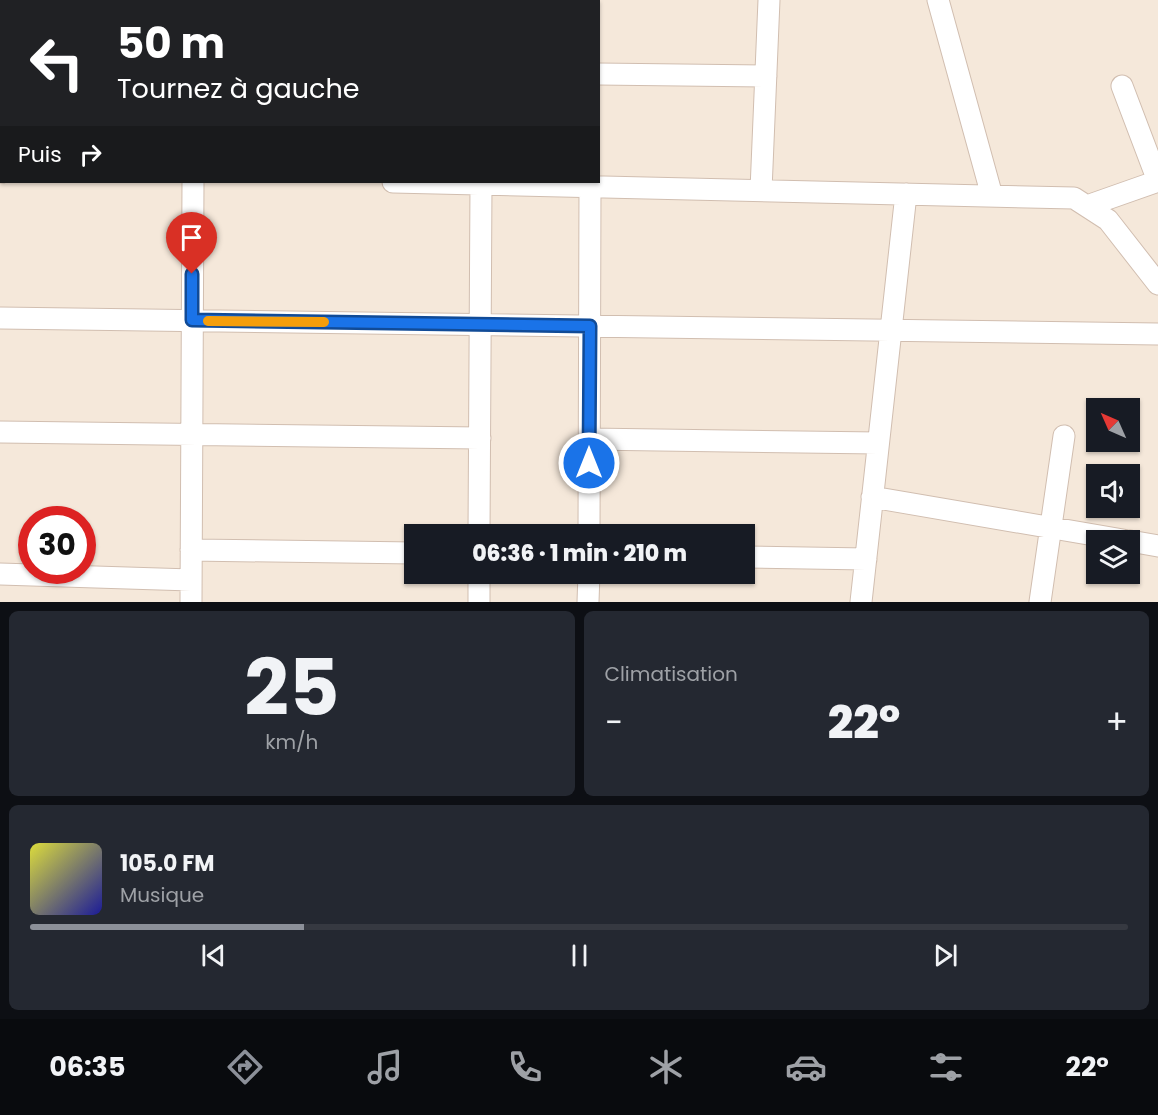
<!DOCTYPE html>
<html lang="fr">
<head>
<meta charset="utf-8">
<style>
	:root { --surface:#171b24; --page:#242831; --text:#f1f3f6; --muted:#9ea1a6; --line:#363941; --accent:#8c9099 }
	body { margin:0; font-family:Poppins,sans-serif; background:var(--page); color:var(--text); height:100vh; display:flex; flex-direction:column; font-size:22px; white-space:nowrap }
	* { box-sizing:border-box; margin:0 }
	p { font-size:20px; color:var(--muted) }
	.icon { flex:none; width:33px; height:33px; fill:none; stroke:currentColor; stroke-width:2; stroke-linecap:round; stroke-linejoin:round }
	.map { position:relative; height:602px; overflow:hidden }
	.drawer { display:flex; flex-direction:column; gap:9px; padding:9px; background:#0d0f14; flex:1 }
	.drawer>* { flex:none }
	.guide { position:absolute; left:0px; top:0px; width:600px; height:183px; box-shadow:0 2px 4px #0004; background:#202124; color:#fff; overflow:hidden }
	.needle { width:39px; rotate:315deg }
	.buttons { position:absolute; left:1086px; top:398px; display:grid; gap:12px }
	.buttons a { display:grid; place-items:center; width:54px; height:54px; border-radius:0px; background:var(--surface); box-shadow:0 2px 4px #0004; font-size:30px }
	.speed { position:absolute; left:18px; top:506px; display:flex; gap:12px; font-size:30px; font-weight:700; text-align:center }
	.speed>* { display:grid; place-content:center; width:78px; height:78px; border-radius:50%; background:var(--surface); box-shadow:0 2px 4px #0004; line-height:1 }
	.speed .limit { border:9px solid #d22; background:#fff; color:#111 }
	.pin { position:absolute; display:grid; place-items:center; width:51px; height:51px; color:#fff; margin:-62px -26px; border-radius:50% 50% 50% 0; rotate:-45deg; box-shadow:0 0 6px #0007 }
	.pin .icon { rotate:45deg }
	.me { position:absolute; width:66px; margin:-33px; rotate:0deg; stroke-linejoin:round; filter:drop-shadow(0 0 4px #0008) }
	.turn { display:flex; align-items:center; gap:21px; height:126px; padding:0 18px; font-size:27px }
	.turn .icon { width:78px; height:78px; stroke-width:2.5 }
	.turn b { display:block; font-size:42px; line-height:51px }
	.then { display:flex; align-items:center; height:57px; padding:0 18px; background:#0003; gap:12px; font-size:22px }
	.big { font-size:45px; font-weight:800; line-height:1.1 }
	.drawer .card { flex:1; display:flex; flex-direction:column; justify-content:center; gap:9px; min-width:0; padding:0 21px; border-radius:9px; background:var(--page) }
	.drawer .dial { align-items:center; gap:0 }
	.dial b { font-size:78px; line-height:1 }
	.song { display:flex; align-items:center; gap:18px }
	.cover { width:72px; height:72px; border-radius:9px; background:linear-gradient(135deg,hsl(60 70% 55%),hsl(240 70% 35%)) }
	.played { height:6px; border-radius:3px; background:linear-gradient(90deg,var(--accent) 25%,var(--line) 25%) }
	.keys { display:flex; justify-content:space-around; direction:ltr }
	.heat { display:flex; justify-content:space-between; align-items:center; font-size:33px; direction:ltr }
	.drawer .tiles { flex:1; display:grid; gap:9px; grid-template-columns:1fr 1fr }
	.card:last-child { grid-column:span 2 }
	.trip { position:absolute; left:404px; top:524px; width:351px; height:60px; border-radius:0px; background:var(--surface); box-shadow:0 2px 4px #0004; font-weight:800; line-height:60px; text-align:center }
	.tabs { display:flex; height:96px; justify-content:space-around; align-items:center; background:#090b0e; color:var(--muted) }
	.tabs .icon { width:42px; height:42px }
	.tabs .active { color:var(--accent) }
	.tabs b { font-size:27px; color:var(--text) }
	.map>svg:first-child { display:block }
</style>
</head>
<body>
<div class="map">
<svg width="1158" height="602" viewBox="0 0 1158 602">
	<rect width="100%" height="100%" fill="#fdf6ec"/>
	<path fill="#f5e8da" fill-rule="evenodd" d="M0,0H1158V602H0ZM2,2H598V182H2ZM1096,408H1130V441H1096ZM1096,474H1130V507H1096ZM32,519H82V570H32ZM414,534H744V573H414ZM1096,540H1130V573H1096Z"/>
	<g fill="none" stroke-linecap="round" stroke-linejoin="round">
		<g stroke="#d1beb0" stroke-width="23">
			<path id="street" d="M570,0V2
				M938,0L992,196
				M81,2V0
				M193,2V0
				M309,2V0
				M429,2V0
				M0,21H2
				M0,69H2
				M598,74L766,76
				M1122,86L1158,181
				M0,172H2
				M393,182L1074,198L1108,220L1158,284
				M761,190L769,0
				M1087,206L1158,181
				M0,318L1158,334
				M0,432L480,438
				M589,439L878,443
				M872,497L1123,540
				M479,534L481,184
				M589,534L590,186
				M1130,541L1158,546
				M191,550L414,553
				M744,557L866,559
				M0,574L191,580
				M191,602L193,182
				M479,602V573
				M588,602L589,573
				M861,602L906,194
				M1040,602L1064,436"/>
		</g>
		<use href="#street" stroke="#fff" stroke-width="21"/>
	</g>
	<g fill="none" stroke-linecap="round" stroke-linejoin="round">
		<g stroke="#114b97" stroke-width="15">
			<path id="route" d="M192,274V320L590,326L589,463"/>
		</g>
		<use href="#route" stroke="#1a73e8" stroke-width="10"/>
		<path stroke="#f59e0b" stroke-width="10" d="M208,321L324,322"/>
	</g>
</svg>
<div class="buttons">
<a><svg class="needle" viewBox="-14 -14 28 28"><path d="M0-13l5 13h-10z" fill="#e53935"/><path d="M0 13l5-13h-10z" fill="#9ea1a6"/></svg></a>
<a><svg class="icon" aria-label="sound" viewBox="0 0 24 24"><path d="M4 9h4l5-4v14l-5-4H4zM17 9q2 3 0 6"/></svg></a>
<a><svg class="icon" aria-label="layers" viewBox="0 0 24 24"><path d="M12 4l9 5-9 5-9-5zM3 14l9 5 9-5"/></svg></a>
</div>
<div class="speed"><div class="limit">30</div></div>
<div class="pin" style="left:192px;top:274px;background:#d93025"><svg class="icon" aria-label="arrive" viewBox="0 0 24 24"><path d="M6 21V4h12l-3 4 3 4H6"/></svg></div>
<svg class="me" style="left:589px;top:463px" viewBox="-20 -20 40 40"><circle r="17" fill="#1a73e8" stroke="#fff" stroke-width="3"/><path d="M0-11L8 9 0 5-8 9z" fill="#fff"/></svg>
<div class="trip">06:36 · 1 min · 210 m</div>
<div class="guide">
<div class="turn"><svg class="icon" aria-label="left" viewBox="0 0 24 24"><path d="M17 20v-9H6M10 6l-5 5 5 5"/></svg><div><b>50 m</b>Tournez à gauche</div></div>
<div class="then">Puis<svg class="icon" aria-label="right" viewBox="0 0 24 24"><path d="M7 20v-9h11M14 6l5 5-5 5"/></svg></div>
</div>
</div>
<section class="drawer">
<div class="tiles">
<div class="card dial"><b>25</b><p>km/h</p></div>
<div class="card"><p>Climatisation</p>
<div class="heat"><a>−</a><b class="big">22°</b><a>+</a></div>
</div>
<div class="card">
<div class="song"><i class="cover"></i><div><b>105.0 FM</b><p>Musique</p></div></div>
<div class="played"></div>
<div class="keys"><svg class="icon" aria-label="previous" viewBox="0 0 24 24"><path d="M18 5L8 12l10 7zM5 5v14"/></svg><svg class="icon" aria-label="pause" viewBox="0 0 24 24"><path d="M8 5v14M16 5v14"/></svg><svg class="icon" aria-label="next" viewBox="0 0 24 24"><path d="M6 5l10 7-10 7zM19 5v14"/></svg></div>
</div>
</div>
</section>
<nav class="tabs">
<b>06:35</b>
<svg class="icon active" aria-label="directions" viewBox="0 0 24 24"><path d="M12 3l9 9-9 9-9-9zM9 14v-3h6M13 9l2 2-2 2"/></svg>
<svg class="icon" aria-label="music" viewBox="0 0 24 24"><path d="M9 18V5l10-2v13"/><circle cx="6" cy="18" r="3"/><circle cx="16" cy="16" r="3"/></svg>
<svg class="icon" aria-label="phone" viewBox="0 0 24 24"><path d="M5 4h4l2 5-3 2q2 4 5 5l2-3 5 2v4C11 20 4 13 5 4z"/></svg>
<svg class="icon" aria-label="climate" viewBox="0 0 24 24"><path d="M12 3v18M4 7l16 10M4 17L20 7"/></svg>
<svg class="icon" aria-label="car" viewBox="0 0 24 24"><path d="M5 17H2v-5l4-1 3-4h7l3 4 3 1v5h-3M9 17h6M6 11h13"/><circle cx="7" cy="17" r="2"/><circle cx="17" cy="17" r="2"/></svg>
<svg class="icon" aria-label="filters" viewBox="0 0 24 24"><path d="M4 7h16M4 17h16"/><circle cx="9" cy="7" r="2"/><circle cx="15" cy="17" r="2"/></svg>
<b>22°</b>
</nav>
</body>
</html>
